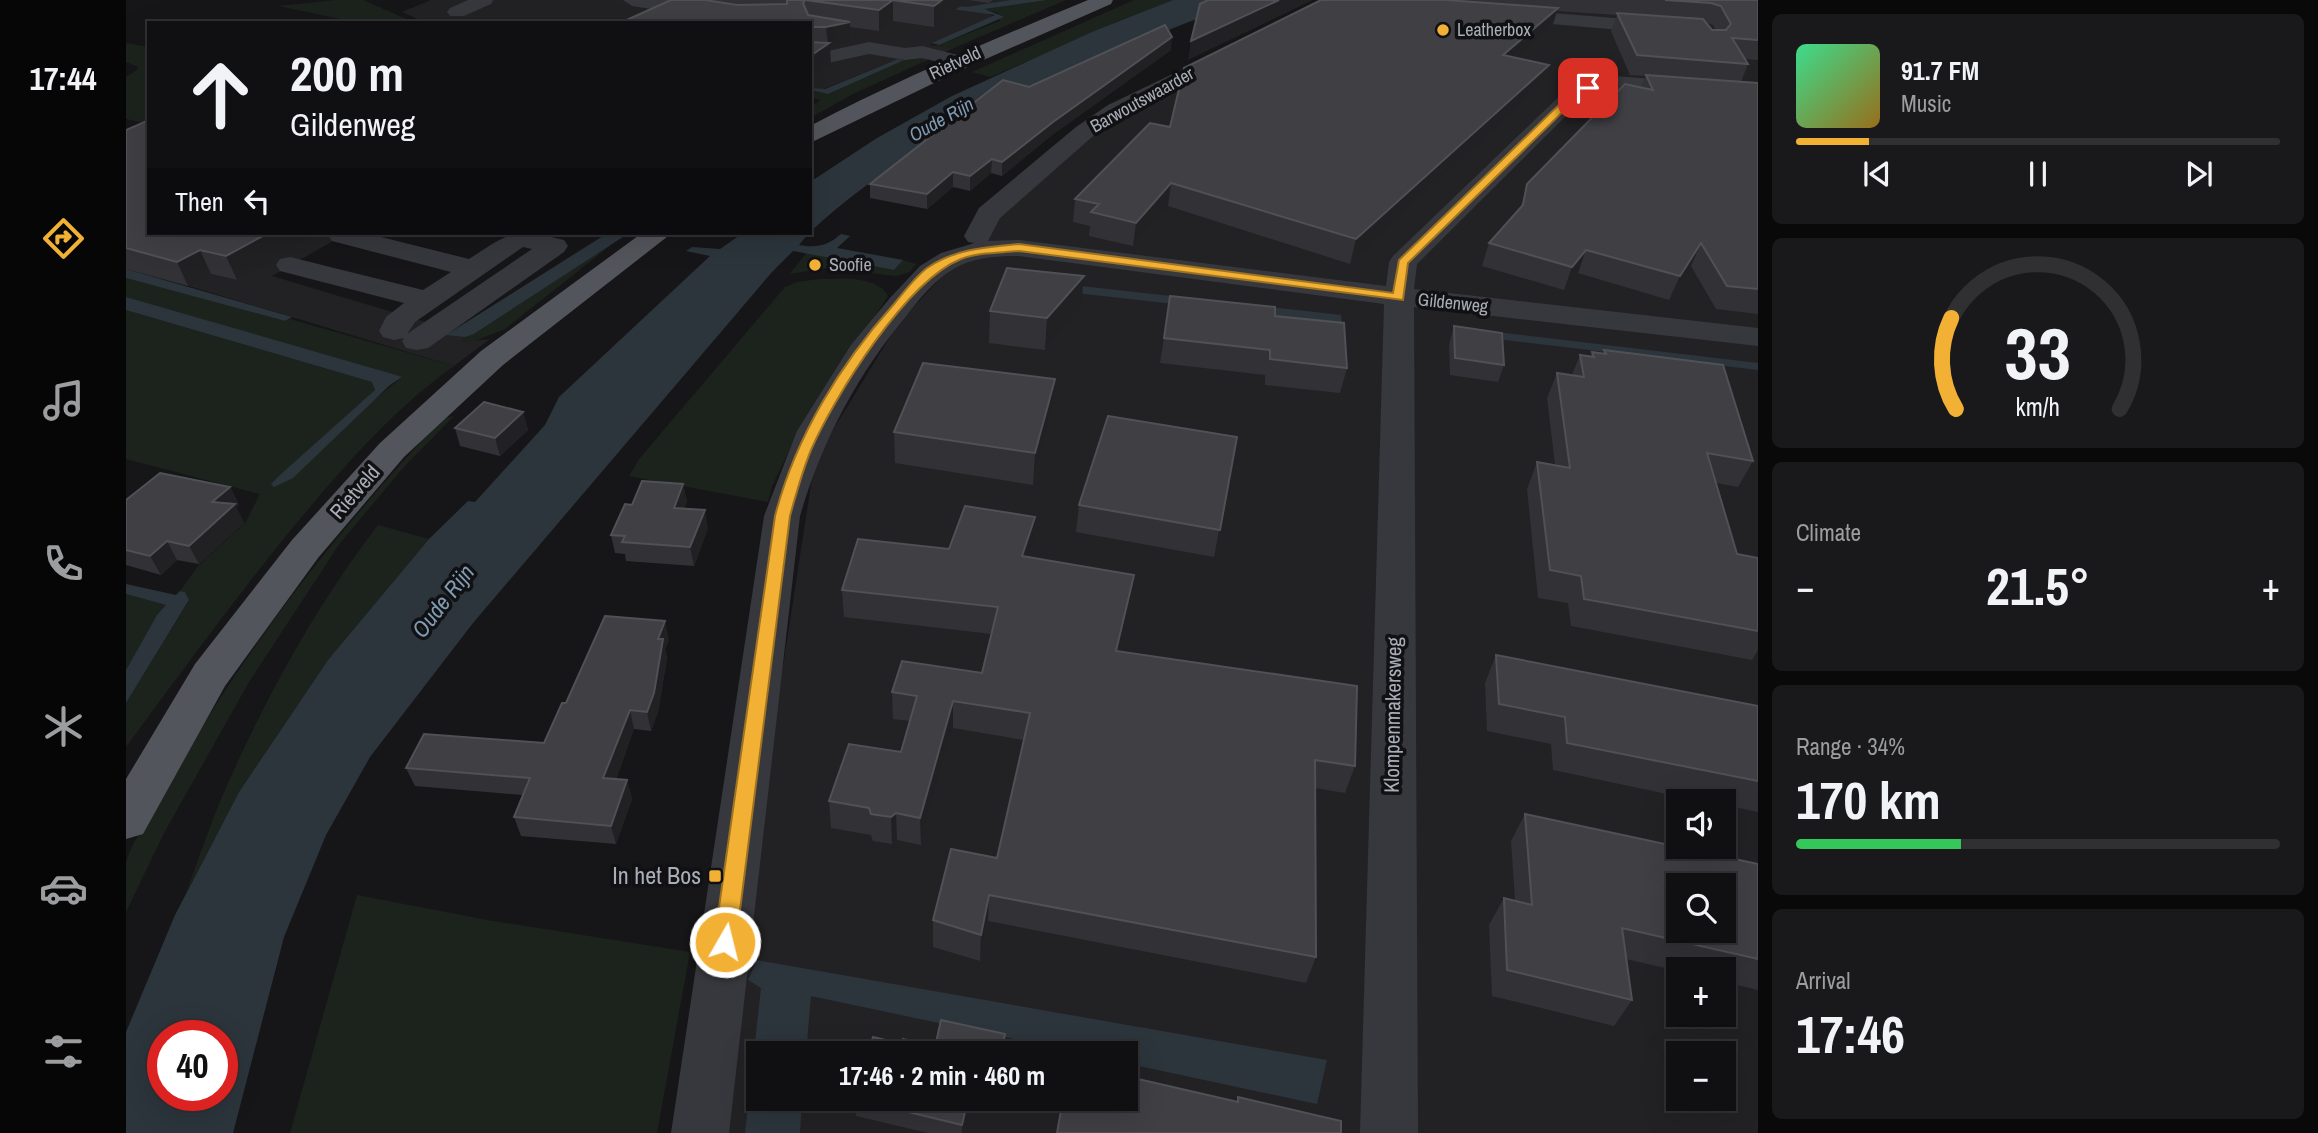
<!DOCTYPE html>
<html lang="en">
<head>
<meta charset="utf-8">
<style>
	:root { --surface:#101012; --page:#19191b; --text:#f1f3f6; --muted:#9c9d9f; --line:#303032; --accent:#f2b134 }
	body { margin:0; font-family:"Archivo Narrow",sans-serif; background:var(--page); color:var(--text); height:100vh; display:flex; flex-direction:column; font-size:26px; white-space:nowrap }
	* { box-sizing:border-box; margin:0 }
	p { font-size:23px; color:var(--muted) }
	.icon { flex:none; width:38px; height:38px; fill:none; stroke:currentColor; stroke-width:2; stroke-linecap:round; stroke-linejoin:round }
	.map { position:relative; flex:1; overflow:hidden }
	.side { display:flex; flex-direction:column; gap:14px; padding:14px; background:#09090a; width:560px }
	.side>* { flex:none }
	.top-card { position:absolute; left:21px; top:21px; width:665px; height:214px; border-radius:0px; box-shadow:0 7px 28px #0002,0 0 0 2px var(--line); background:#101012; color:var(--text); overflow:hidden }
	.buttons { position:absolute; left:1540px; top:789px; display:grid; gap:14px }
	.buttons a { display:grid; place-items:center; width:70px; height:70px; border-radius:0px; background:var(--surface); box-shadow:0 7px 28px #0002,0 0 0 2px var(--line); font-size:35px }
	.speed { position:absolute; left:21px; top:1020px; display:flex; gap:14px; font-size:35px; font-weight:700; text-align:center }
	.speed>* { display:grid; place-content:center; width:91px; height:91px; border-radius:50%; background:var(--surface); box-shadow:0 7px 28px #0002,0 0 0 2px var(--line); line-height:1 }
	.speed .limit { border:10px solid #d22; background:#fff; color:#111 }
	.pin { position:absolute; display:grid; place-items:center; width:60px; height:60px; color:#fff; margin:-30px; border-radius:14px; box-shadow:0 4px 10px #0006 }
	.me { position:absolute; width:77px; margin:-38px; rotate:8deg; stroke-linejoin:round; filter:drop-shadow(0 0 5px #0008) }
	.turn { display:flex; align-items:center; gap:24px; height:147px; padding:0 28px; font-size:32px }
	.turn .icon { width:91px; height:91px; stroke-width:2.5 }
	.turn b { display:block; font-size:49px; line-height:60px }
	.then { display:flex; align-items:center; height:66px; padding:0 28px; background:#0003; gap:14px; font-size:26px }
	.big { font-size:52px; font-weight:700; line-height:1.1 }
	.side .tile { flex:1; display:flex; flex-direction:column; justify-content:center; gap:10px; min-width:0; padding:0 24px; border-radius:10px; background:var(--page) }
	.side .dial { align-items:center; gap:0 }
	.dial svg { height:182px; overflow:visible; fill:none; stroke:var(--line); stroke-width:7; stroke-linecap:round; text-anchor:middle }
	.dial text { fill:var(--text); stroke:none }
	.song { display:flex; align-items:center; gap:21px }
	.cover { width:84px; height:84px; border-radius:10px; background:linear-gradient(135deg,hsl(150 70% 55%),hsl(40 70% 35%)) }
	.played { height:7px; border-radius:4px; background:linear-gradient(90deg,var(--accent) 15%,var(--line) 15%) }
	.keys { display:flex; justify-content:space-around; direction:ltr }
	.heat { display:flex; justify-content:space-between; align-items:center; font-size:38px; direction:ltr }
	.charge { height:10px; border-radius:5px; background:linear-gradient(90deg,#34c759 34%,var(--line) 0) }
	.trip { position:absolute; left:620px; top:1041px; width:392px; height:70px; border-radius:0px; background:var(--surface); box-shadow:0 7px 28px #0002,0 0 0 2px var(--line); font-weight:700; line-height:70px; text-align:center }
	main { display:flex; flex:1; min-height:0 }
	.menu { display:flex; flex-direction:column; width:126px; justify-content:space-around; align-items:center; background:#060607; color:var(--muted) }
	.menu .icon { width:49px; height:49px }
	.menu .current { color:var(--accent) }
	.menu b { font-size:32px; color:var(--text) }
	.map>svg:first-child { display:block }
</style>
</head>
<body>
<main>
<nav class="menu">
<b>17:44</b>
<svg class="icon current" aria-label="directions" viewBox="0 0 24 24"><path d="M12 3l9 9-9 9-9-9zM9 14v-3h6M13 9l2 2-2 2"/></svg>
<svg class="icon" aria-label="music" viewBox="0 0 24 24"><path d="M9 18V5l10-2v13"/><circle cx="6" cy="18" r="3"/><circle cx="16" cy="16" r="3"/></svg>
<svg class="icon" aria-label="phone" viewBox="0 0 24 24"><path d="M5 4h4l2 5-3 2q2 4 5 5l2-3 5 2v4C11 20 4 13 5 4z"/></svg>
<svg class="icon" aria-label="climate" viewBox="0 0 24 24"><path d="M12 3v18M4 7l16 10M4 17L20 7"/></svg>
<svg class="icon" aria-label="car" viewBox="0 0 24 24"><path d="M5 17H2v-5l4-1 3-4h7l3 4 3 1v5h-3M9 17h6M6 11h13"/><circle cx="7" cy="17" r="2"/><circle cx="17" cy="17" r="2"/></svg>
<svg class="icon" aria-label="filters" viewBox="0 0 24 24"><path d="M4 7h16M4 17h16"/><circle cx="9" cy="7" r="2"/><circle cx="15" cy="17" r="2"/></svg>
</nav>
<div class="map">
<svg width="1632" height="1133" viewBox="0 0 1632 1133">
	<rect width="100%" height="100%" fill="#161618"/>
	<path fill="#222225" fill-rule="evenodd" d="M305,0H884L847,7L869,17L804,45L828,48L797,62L796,60L772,59L695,90L684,88V23H301L276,12Z
		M1216,0H1632V1133H585L689,459L772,324L853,236L970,130ZM1552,802H1598V847H1552ZM1552,886H1598V931H1552ZM1552,970H1598V1015H1552ZM632,1054H999V1099H632ZM1552,1054H1598V1099H1552Z
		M192,233H221L146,276L303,323L323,335L337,336L335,342L364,339L328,366L63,286L85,274L111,280Z"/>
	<path fill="#1c231d" d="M210,0H237L290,23H234L152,6Z
		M921,0H940L828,48L803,45H813L874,21L872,13L859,9Z
		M1008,0H1047L864,77L846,72Z
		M0,43L23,47V124L0,119V77L11,70L12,67L0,62Z
		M791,58L797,62L727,94L684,118V107L695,100L684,98V90L702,94L777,59Z
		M490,241L379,329L349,341L334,342L337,336L348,334Z
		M680,253L768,270L777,260L790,264L784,272L770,276L699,268L664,274Z
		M0,278L159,321L164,319L328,366C272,406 228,455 184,507C119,584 60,666 0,747V703L63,601L59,592L54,591L73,565L119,523L134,494L0,459V310L246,382L250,390L145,484L275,378L0,297Z
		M694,279C715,279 751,275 762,296L670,437L646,486L642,502L503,476L514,458L659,287L671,282Z
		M328,416L277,468L214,543L123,682L38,833L0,912C0,896 0,879 0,864C2,848 24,818 32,803C108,662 207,535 316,419Z
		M252,525L303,539L202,660L113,792L60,893C74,856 86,818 102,783C142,693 192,603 252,525Z
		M0,594L41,605L31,615L0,670Z
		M231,895L361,920L564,952L531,1133H164Z"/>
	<path fill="#2c353c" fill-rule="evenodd" d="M760,0L841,7L884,0H921L859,9L878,17L813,45L806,43L869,15Z
		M1047,0H1121C967,58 807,119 684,232V182L751,138L826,96L966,32Z
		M772,59L778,60L702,94L684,90V88L699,89Z
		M470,233H503L348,334L339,337L320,335L477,236Z
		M617,233H683L673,245C691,248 701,246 715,234L724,236L711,248L777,260L768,270L667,251L646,272L347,623L244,757L200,835L158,937L107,1133H0V1032L49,915L113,792L202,660L303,539L342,501L349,502L419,425L433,397L584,256L560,251L566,247L594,249ZM37,1036H96V1096H37Z
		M0,269L166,317L159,321L0,278Z
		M883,278L1215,315L1216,323L880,285Z
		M0,297L263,373L276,377L264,385L167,478L148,487L145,484L154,475L249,390L246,382L0,310Z
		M1353,330L1632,363V370L1354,337Z
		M0,584L50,595L54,591L59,592L63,600L0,703V670L31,615L40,605L0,594Z
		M631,960L1201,1060L1191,1104L999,1063V1054L955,1053L685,996L680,1053L632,1054V1099H676L674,1133H619L635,988L622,980Z"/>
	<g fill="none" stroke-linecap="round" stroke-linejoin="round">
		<path fill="#37383d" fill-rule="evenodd" d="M342,0H367L365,4L338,16H324L321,12L324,8Z
			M497,0H542L651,17L661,23H613L506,6Z
			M1376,9L1539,22L1546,24L1549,28L1546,32L1539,34L1369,19L1366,15L1369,11Z
			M743,42L779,48L796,46L840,57L843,61L840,65L833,67L796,58L779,60L743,54L702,63L684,62V50L702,51Z
			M1103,47L1110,49L1113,53L1110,57L998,115L966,137L874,218L862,241L893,240L1260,286L1263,262L1267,256L1441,89L1475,75L1632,87V101L1478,89L1457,99L1291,264L1288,289L1632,328V346L1288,307L1292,1133H1234L1258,304L893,256C874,256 853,257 835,265C813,275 796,296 781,315C731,375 696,441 674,516L603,1133H545L638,516L671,431L725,345L764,298L794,266L815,253L849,243L842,242L838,236L853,208L950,127L982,105Z
			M204,233H239L343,259C386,231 387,228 438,240L442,246L438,252L302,348L291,350L280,348L276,341L278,338L268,340L257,337L253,331L260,317L278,303L154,271L150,265L154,259L164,257L297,290L325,272L206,241L202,235ZM397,247L406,249L281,334L289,322Z"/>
		<path fill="#53555c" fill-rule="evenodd" d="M962,0H987L985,4L837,69L684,143V126C774,79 868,39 962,0Z
			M516,233H546L377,365L278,457L192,558L99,686L17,834L0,839V779L69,664L166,540L254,443L355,351Z"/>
	</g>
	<path fill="#323236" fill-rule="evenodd" d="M545,0H842L808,27L767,21L753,31L724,27L725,43L704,48L705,65L684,79V23Z
		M842,0H867L863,3Z
		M1195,0H1632V60L1619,59L1622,64L1615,82L1632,83V314L1590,309L1565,266L1543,300L1452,273L1438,290L1356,266L1363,243L1394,209L1401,184L1515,87L1520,76L1504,75L1485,31L1491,15L1431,11L1426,27L1391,58L1423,65L1416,86L1224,264L1042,206L1007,246L963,236L964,226L947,222L949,199L1044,127ZM1579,22L1587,25L1590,30H1586Z
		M1045,50L926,135L876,176L865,173L844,191L827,187L801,209L744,198V184L903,87Z
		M0,130L192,233L111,280L85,274L62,286L0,269Z
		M955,307L919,350L863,343L864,311Z
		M1149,316L1221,368L1214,393L1139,385V375L1034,363L1038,338Z
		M1328,326L1378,365L1372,382L1324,375L1323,344Z
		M1478,350L1627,461L1612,487L1590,483L1611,554L1632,558V650L1626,660L1445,626L1442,603L1412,598L1401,489L1411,462L1429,465L1421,398L1431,373L1446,375L1454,355L1464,357L1466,352L1477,354Z
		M927,410L907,485L769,463L768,432Z
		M397,412L402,430L374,456L334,446L329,428Z
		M1111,437L1088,557L950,532L953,505Z
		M557,484L561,502L558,508L582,528L568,566L500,561L499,554L489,553L485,535L506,505Z
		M104,487L113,505L110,507L118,523L73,564L51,560L35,575L0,565V500Z
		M907,544L903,557L1004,602L993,651L1229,766L1219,793L1189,788L1190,957L1180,983L862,921L854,961L807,947V920L871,858L898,740L827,728L795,845L771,840L766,844L747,841L745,835L705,828L703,801L775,752L784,721L767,719L766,692L856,673L866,634L718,617L716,590L823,549Z
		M543,640L539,649L541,658L532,712L525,731L508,729L490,779L501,780L506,799L490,844L395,836L388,817L397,795L289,786L280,768L418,743Z
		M1370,655L1632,706V812L1598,805V802H1579L1427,770L1425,744L1361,731L1359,683Z
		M1399,814L1632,864V990L1598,982V970H1552V971L1500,959L1506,1000L1488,1026L1366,996L1363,925L1378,898L1389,901L1385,841Z
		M728,1099H845L837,1133H802L730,1116Z"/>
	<path fill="#212124" d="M767,0V21L753,31V10Z
		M816,0H842L808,27V6Z
		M1153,0H1187L1062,60L1065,41Z
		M1432,8L1426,27L1371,76L1377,55Z
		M724,22L725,43L704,48L705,65L684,79V56L702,44L700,27Z
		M1046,37L1045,50L926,135L876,176V162L927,122Z
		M1423,65L1416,86L1224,264L1230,239Z
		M866,159L865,173L844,191V176Z
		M827,172V187L801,209V194Z
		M1045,183L1042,206L1007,246L1010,223Z
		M142,233H192L111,280L100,256Z
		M1575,243L1565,266L1543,300L1554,276Z
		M74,250L85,274L62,286L51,262Z
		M1460,250L1452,273L1438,290L1446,267Z
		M958,276L955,307L919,350L921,318Z
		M929,379L927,410L907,485L909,453Z
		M397,412L402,430L374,456L369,438Z
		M557,484L561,502L551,526L548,508Z
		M104,487L113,505L110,507L118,523L73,564L63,546L86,502Z
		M579,510L582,528L568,566L564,547Z
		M909,517L907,544L895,583L896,556Z
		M41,541L51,560L35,575L24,556Z
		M1008,575L1004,602L987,678L990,651Z
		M539,621L543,640L539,649L541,658L532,712L525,731L521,712L532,639Z
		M827,701V728L795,845L794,818Z
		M504,710L508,729L483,797L477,778Z
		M501,780L506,799L490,844L485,826Z
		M770,813L771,840L766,844L765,817Z
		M863,895L862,921L854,961L855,935Z
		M879,1034L877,1054H875Z
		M842,1099H845L837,1133H836V1125Z"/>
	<path fill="#3f3f44" stroke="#4f5156" stroke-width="2" fill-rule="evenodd" d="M545,0H579L611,5L661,4V0H679L677,3L682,15L724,22L700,27H684V23H494Z
		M680,0H816L808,6L767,0L753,10Z
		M1082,0H1153L1065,41L1074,4Z
		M1195,0H1320L1432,8L1377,55L1423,65L1230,239L1045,183L1010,223L965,212L973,204L949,199L1024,123L1044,127L1058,68Z
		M1539,0H1632V40L1606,38L1622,64L1511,55L1491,13L1577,19L1586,30H1600L1605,24L1595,6L1585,3Z
		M1039,25L1046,37L927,122L876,162L866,159L844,176L827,172L801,194L744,184L877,80L903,87Z
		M684,42L703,43L684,56Z
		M1520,75L1632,83V289L1601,286L1575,243L1554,276L1460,250L1446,267L1363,243L1397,205L1401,184L1499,84L1527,90Z
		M23,120V233H142L100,256L74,250L51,262L0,248V130Z
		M881,268L958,276L921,318L864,311Z
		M1044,296L1149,307V316L1218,323L1221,368L1144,359V350L1038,338Z
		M1328,326L1376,333L1378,365L1329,358Z
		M1478,350L1597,365L1627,461L1581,453L1611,554L1632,558V631L1458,599L1455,576L1424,570L1411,462L1444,468L1431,373L1458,377L1454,355L1468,357L1466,352L1480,354Z
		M797,363L929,379L909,453L768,432Z
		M358,402L397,412L369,438L329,428Z
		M982,416L1111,437L1094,530L953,505Z
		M34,473L104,487L86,502L109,504L63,546L41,541L24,556L0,550V500Z
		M516,481L557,484L548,508L579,510L564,547L496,542L499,536L485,535L499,504L506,505Z
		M839,506L909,517L896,556L1008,575L990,651L1231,686L1229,766L1189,760L1190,957L863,895L855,935L807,920L825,849L871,858L904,713L827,701L794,818L770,813L765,817L745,814L743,808L703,801L723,744L775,752L791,696L766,692L776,661L856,673L872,607L716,590L732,539L823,549Z
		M479,616L539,621L532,639H537L528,693L521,712L504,710L477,778L501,780L485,826L388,817L404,778L280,768L298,734L418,743L436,703H440Z
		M1370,655L1632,706V781L1441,743L1439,717L1373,704Z
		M1399,814L1632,864V959L1496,928L1506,1000L1381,970L1378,898L1406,905ZM1552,886H1598V931H1552Z
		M815,1020L879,1034L875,1054H733L736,1041L745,1043L747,1037L776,1044L777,1039L809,1047Z
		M999,1076L1112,1102V1097L1215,1121V1133H931L937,1099H999Z
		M729,1099H842L836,1125Z"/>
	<path fill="#f2b134" stroke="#9d7322" stroke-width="2" d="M1462,85L1465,86V90L1453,96L1282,263L1277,300L893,251C874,253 853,252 835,259C780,281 708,397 685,450C676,472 670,494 664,516L610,942L606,948L599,951L591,948L588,942L649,516C669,438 714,364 768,304C778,292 789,277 801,268C828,249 861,247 893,244L1267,293L1273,260L1446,92Z"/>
	<g fill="#f2b134" stroke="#111113" stroke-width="2.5">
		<circle cx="1317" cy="30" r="7"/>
		<circle cx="689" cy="265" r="7"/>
		<rect x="582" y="869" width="14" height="14" rx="3.5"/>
	</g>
	<g text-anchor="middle" stroke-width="7" stroke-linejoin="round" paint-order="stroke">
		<g font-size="18" fill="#a8adb8" stroke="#111113" text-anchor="start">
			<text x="1331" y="36">Leatherbox</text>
			<text x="703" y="271">Soofie</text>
		</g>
		<g font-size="18" fill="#a8adb8" stroke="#111113">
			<text transform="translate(829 63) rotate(-25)" y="6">Rietveld</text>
			<text transform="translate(1016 100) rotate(-29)" y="6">Barwoutswaarder</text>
			<text transform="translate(1327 303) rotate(6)" y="6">Gildenweg</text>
		</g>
		<g font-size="19" font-style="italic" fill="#7f9bb3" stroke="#111113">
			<text transform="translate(815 119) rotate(-29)" y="7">Oude Rijn</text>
		</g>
		<g font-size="21" fill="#a8adb8" stroke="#111113">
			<text transform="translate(229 492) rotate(-49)" y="7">Rietveld</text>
			<text transform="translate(1267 715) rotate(-89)" y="7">Klompenmakersweg</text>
		</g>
		<g font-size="23" font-style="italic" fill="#7f9bb3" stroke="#111113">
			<text transform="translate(317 601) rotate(-52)" y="8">Oude Rijn</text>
		</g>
		<g font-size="24" fill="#a8adb8" stroke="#111113" text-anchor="end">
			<text x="575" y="884">In het Bos</text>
		</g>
	</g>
</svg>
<div class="buttons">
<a><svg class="icon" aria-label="sound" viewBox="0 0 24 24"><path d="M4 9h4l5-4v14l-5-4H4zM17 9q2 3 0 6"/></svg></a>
<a><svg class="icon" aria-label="search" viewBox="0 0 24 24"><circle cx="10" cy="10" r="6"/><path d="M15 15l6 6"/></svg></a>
<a>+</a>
<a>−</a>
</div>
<div class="speed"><div class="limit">40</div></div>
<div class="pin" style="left:1462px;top:88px;background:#d93025"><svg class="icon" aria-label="arrive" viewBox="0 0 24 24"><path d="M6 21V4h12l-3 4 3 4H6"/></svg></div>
<svg class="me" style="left:599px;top:942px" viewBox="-20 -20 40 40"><circle r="17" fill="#f2b134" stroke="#fff" stroke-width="3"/><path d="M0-11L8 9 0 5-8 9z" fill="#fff"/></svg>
<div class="trip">17:46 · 2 min · 460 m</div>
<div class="top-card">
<div class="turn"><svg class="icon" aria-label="ahead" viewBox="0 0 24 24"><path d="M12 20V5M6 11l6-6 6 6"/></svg><div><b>200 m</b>Gildenweg</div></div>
<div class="then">Then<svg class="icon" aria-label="left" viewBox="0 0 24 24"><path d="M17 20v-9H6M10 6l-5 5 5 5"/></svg></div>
</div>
</div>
<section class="side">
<div class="tile">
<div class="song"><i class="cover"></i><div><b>91.7 FM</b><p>Music</p></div></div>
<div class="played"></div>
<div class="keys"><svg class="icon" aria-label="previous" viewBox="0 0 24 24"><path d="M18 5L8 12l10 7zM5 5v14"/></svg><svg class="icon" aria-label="pause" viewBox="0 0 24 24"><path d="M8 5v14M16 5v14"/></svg><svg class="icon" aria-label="next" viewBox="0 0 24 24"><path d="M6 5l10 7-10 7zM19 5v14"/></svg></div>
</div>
<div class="tile dial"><svg viewBox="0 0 100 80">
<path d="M14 69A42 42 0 1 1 86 69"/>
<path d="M14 69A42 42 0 0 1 12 29" stroke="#f2b134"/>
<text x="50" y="56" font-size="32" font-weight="700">33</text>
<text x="50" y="72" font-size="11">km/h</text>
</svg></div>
<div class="tile"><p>Climate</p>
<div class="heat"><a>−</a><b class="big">21.5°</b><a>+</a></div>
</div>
<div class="tile"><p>Range · 34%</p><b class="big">170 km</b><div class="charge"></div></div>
<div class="tile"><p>Arrival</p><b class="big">17:46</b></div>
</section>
</main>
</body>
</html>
